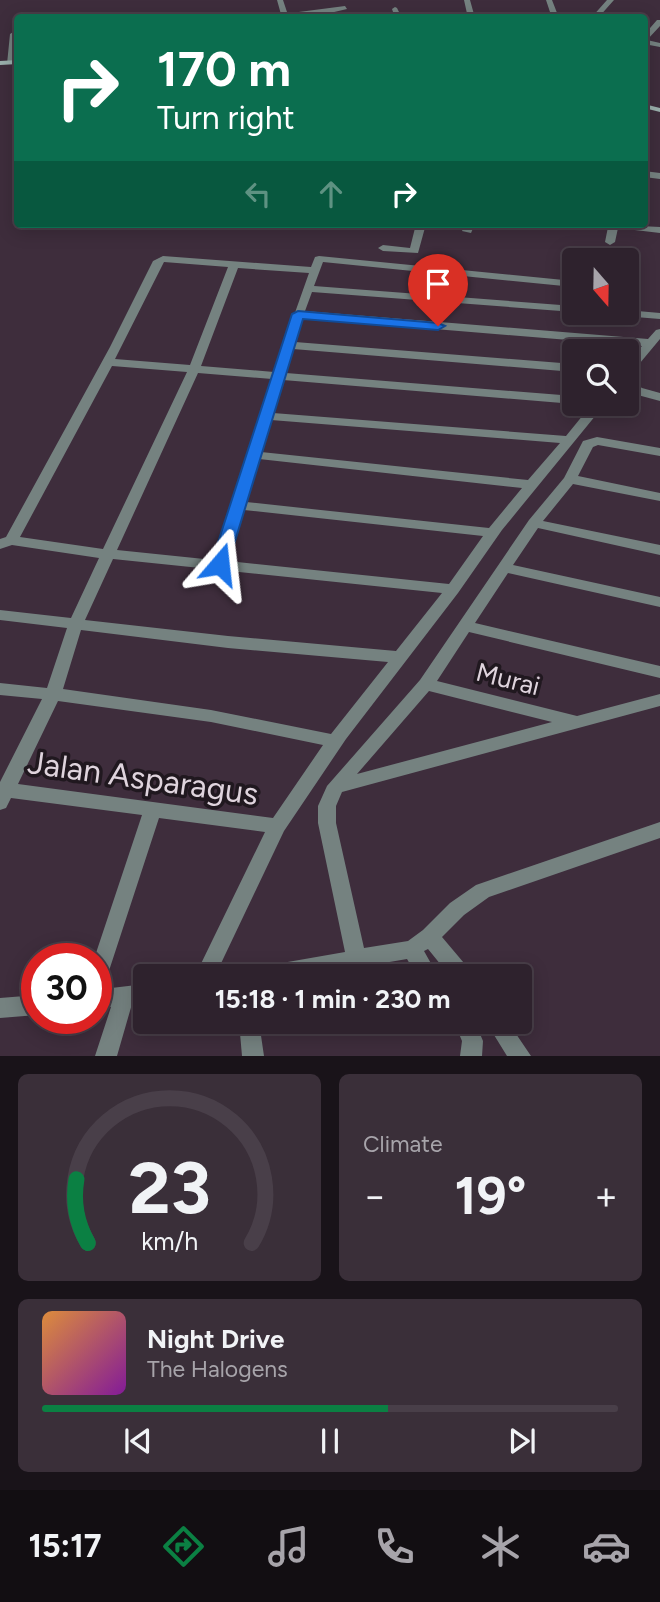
<!DOCTYPE html>
<html lang="en">
<head>
<meta charset="utf-8">
<style>
	:root { --surface:#2e222d; --page:#3a2f39; --text:#f1f3f6; --muted:#a7a4aa; --line:#493f49; --accent:#0b8043 }
	body { margin:0; font-family:Figtree,sans-serif; background:var(--page); color:var(--text); height:100vh; display:flex; flex-direction:column; font-size:26px; white-space:nowrap }
	* { box-sizing:border-box; margin:0 }
	p { font-size:23px; color:var(--muted) }
	.icon { flex:none; width:38px; height:38px; fill:none; stroke:currentColor; stroke-width:2; stroke-linecap:round; stroke-linejoin:round }
	.map { position:relative; height:1056px; overflow:hidden }
	.panel { display:flex; flex-direction:column; gap:18px; padding:18px; background:#191319; flex:1 }
	.panel>* { flex:none }
	.hud { position:absolute; left:14px; top:14px; width:634px; height:214px; border-radius:7px; box-shadow:0 4px 18px #0003,0 0 0 2px var(--line); background:#0b6e4f; color:#fff; overflow:hidden }
	.needle { width:46px; rotate:160deg }
	.controls { position:absolute; left:562px; top:248px; display:grid; gap:14px }
	.controls a { display:grid; place-items:center; width:77px; height:77px; border-radius:7px; background:var(--surface); box-shadow:0 4px 18px #0003,0 0 0 2px var(--line); font-size:35px }
	.speed { position:absolute; left:21px; top:943px; display:flex; gap:14px; font-size:35px; font-weight:700; text-align:center }
	.speed>* { display:grid; place-content:center; width:91px; height:91px; border-radius:50%; background:var(--surface); box-shadow:0 4px 18px #0003,0 0 0 2px var(--line); line-height:1 }
	.speed .limit { border:10px solid #d22; background:#fff; color:#111 }
	.pin { position:absolute; display:grid; place-items:center; width:60px; height:60px; color:#fff; margin:-72px -30px; border-radius:50% 50% 50% 0; rotate:-45deg; box-shadow:0 0 7px #0007 }
	.pin .icon { rotate:45deg }
	.me { position:absolute; width:77px; margin:-38px; rotate:17deg; stroke-linejoin:round; filter:drop-shadow(0 0 5px #0008) }
	.turn { display:flex; align-items:center; gap:24px; height:147px; padding:0 28px; font-size:32px }
	.turn .icon { width:91px; height:91px; stroke-width:2.5 }
	.turn b { display:block; font-size:49px; line-height:60px }
	.lanes { display:flex; align-items:center; height:66px; padding:0 28px; background:#0003; justify-content:center; gap:35px; direction:ltr }
	.lanes .off { opacity:.35 }
	.big { font-size:52px; font-weight:700; line-height:1.1 }
	.panel .card { flex:1; display:flex; flex-direction:column; justify-content:center; gap:10px; min-width:0; padding:0 24px; border-radius:10px; background:var(--page) }
	.panel .dial { align-items:center; gap:0 }
	.dial svg { height:182px; overflow:visible; fill:none; stroke:var(--line); stroke-width:7; stroke-linecap:round; text-anchor:middle }
	.dial text { fill:var(--text); stroke:none }
	.song { display:flex; align-items:center; gap:21px }
	.cover { width:84px; height:84px; border-radius:10px; background:linear-gradient(135deg,hsl(30 70% 55%),hsl(290 70% 35%)) }
	.played { height:7px; border-radius:4px; background:linear-gradient(90deg,var(--accent) 60%,var(--line) 60%) }
	.keys { display:flex; justify-content:space-around; direction:ltr }
	.heat { display:flex; justify-content:space-between; align-items:center; font-size:38px; direction:ltr }
	.panel .tiles { flex:1; display:grid; gap:18px; grid-template-columns:1fr 1fr }
	.card:last-child { grid-column:span 2 }
	.trip { position:absolute; left:133px; top:964px; width:399px; height:70px; border-radius:7px; background:var(--surface); box-shadow:0 4px 18px #0003,0 0 0 2px var(--line); font-weight:700; line-height:70px; text-align:center }
	.tab-bar { display:flex; height:112px; justify-content:space-around; align-items:center; background:#120e12; color:var(--muted) }
	.tab-bar .icon { width:49px; height:49px }
	.tab-bar .selected { color:var(--accent) }
	.tab-bar b { font-size:32px; color:var(--text) }
	.map>svg:first-child { display:block }
</style>
</head>
<body>
<div class="map">
<svg width="660" height="1056" viewBox="0 0 660 1056">
	<rect width="100%" height="100%" fill="#3e2d3c"/>
	<g fill="none" stroke-linecap="round" stroke-linejoin="round">
		<path fill="#758280" fill-rule="evenodd" d="M277,0H283L289,18H282Z
			M464,0H470L475,18H468Z
			M546,0H552L559,18H552Z
			M607,0H614L598,18H591Z
			M345,6L347,9L330,13V18H323V13L295,15L291,13Z
			M395,7L397,8L402,18H395L392,9Z
			M657,20H660V26L647,40L660,43V47L644,44V35Z
			M18,29L14,62L7,64L10,34Z
			M644,171L660,173V179L644,177Z
			M416,224H426L418,253L383,251L378,248L383,245L410,248Z
			M465,224H475L471,233L462,231Z
			M601,224L660,227V233L618,228L615,242L610,245L605,242L608,227Z
			M163,256L311,267L315,257L319,256L574,281V287L323,262L314,286L574,306V312L312,292L305,311L648,339L656,330L660,329V339L630,375H626V364L642,346L302,318L295,342L574,364V372L293,349L286,373L574,396V404L283,380L273,413L566,436L592,404H605L502,530L458,593L346,739L284,831L215,976H195L265,832L159,818L103,989L145,984V1002L132,1004L117,1056H95L111,1007L96,1009V959H94L142,815L11,798L6,808L0,810V782L42,699L0,695V683L47,688L67,628L0,620V610L71,618L99,558L12,545L0,549V539L6,537L110,347L153,261ZM164,262L228,267L190,365L115,359ZM238,268L309,273L274,372L201,366ZM112,366L187,372L103,549L20,537ZM198,373L272,379L214,560L117,550ZM271,420L560,443L528,480L261,452ZM259,459L522,488L489,528L246,502ZM244,510L483,536L449,584L228,561ZM113,559L442,593L396,651L228,636L85,620ZM81,630L228,648L388,662L331,734L211,710L63,689ZM58,701L211,722L323,745L273,818L18,784Z
			M626,310L660,313V319L623,316L618,313H626Z
			M626,377L642,388L660,393V401L634,394L626,387Z
			M597,437L660,448V456L598,445L593,447L578,476L660,493V501L573,484L543,521L660,545V555L538,528L513,565L660,597V607L508,573L475,623L660,666V678L469,632L437,681L577,716L660,694V706L342,792L336,806V823L364,948L408,941L423,930L450,903L476,885L660,822V838L489,897L464,915L442,937L469,969L472,976H450L428,949L424,951L438,976H417L407,959L308,976H249L252,969L259,967L345,952L318,823V806L327,786L420,680L529,520L564,478L583,441ZM429,691L552,722L357,774Z
			M37,995V1015L0,1018V998Z
			M239,1022H259L264,1056H242Z
			M454,1022H475L483,1041L482,1056H460L462,1041Z
			M486,1022H508L531,1056H507Z"/>
		<path fill="#9aafac" fill-rule="evenodd" d="M18,60V64L0,65V61Z
			M644,104L660,108V112L644,108Z"/>
	</g>
	<path fill="#1a73e8" stroke="#114b97" stroke-width="2" d="M298,311L438,323L445,326L438,330L303,319L228,564L225,568H214L211,564L292,314Z"/>
	<g text-anchor="middle" stroke-width="7" stroke-linejoin="round" paint-order="stroke">
		<g font-size="26" fill="#dfd4dd" stroke="#20181f">
			<text transform="translate(508 679) rotate(14)" y="9">Murai</text>
		</g>
		<g font-size="32" fill="#dfd4dd" stroke="#20181f">
			<text transform="translate(143 778) rotate(8)" y="11">Jalan Asparagus</text>
		</g>
	</g>
</svg>
<div class="controls">
<a><svg class="needle" viewBox="-14 -14 28 28"><path d="M0-13l5 13h-10z" fill="#e53935"/><path d="M0 13l5-13h-10z" fill="#a7a4aa"/></svg></a>
<a><svg class="icon" aria-label="search" viewBox="0 0 24 24"><circle cx="10" cy="10" r="6"/><path d="M15 15l6 6"/></svg></a>
</div>
<div class="speed"><div class="limit">30</div></div>
<div class="pin" style="left:438px;top:326px;background:#d93025"><svg class="icon" aria-label="arrive" viewBox="0 0 24 24"><path d="M6 21V4h12l-3 4 3 4H6"/></svg></div>
<svg class="me" style="left:220px;top:564px" viewBox="-20 -20 40 40"><path d="M0-17L14 15 0 8-14 15z" fill="#1a73e8" stroke="#fff" stroke-width="4"/></svg>
<div class="trip">15:18 · 1 min · 230 m</div>
<div class="hud">
<div class="turn"><svg class="icon" aria-label="right" viewBox="0 0 24 24"><path d="M7 20v-9h11M14 6l5 5-5 5"/></svg><div><b>170 m</b>Turn right</div></div>
<div class="lanes"><svg class="icon off" aria-label="left" viewBox="0 0 24 24"><path d="M17 20v-9H6M10 6l-5 5 5 5"/></svg><svg class="icon off" aria-label="ahead" viewBox="0 0 24 24"><path d="M12 20V5M6 11l6-6 6 6"/></svg><svg class="icon" aria-label="right" viewBox="0 0 24 24"><path d="M7 20v-9h11M14 6l5 5-5 5"/></svg></div>
</div>
</div>
<section class="panel">
<div class="tiles">
<div class="card dial"><svg viewBox="0 0 100 80">
<path d="M14 69A42 42 0 1 1 86 69"/>
<path d="M14 69A42 42 0 0 1 9 41" stroke="#0b8043"/>
<text x="50" y="56" font-size="32" font-weight="700">23</text>
<text x="50" y="72" font-size="11">km/h</text>
</svg></div>
<div class="card"><p>Climate</p>
<div class="heat"><a>−</a><b class="big">19°</b><a>+</a></div>
</div>
<div class="card">
<div class="song"><i class="cover"></i><div><b>Night Drive</b><p>The Halogens</p></div></div>
<div class="played"></div>
<div class="keys"><svg class="icon" aria-label="previous" viewBox="0 0 24 24"><path d="M18 5L8 12l10 7zM5 5v14"/></svg><svg class="icon" aria-label="pause" viewBox="0 0 24 24"><path d="M8 5v14M16 5v14"/></svg><svg class="icon" aria-label="next" viewBox="0 0 24 24"><path d="M6 5l10 7-10 7zM19 5v14"/></svg></div>
</div>
</div>
</section>
<nav class="tab-bar">
<b>15:17</b>
<svg class="icon selected" aria-label="directions" viewBox="0 0 24 24"><path d="M12 3l9 9-9 9-9-9zM9 14v-3h6M13 9l2 2-2 2"/></svg>
<svg class="icon" aria-label="music" viewBox="0 0 24 24"><path d="M9 18V5l10-2v13"/><circle cx="6" cy="18" r="3"/><circle cx="16" cy="16" r="3"/></svg>
<svg class="icon" aria-label="phone" viewBox="0 0 24 24"><path d="M5 4h4l2 5-3 2q2 4 5 5l2-3 5 2v4C11 20 4 13 5 4z"/></svg>
<svg class="icon" aria-label="climate" viewBox="0 0 24 24"><path d="M12 3v18M4 7l16 10M4 17L20 7"/></svg>
<svg class="icon" aria-label="car" viewBox="0 0 24 24"><path d="M5 17H2v-5l4-1 3-4h7l3 4 3 1v5h-3M9 17h6M6 11h13"/><circle cx="7" cy="17" r="2"/><circle cx="17" cy="17" r="2"/></svg>
</nav>
</body>
</html>
